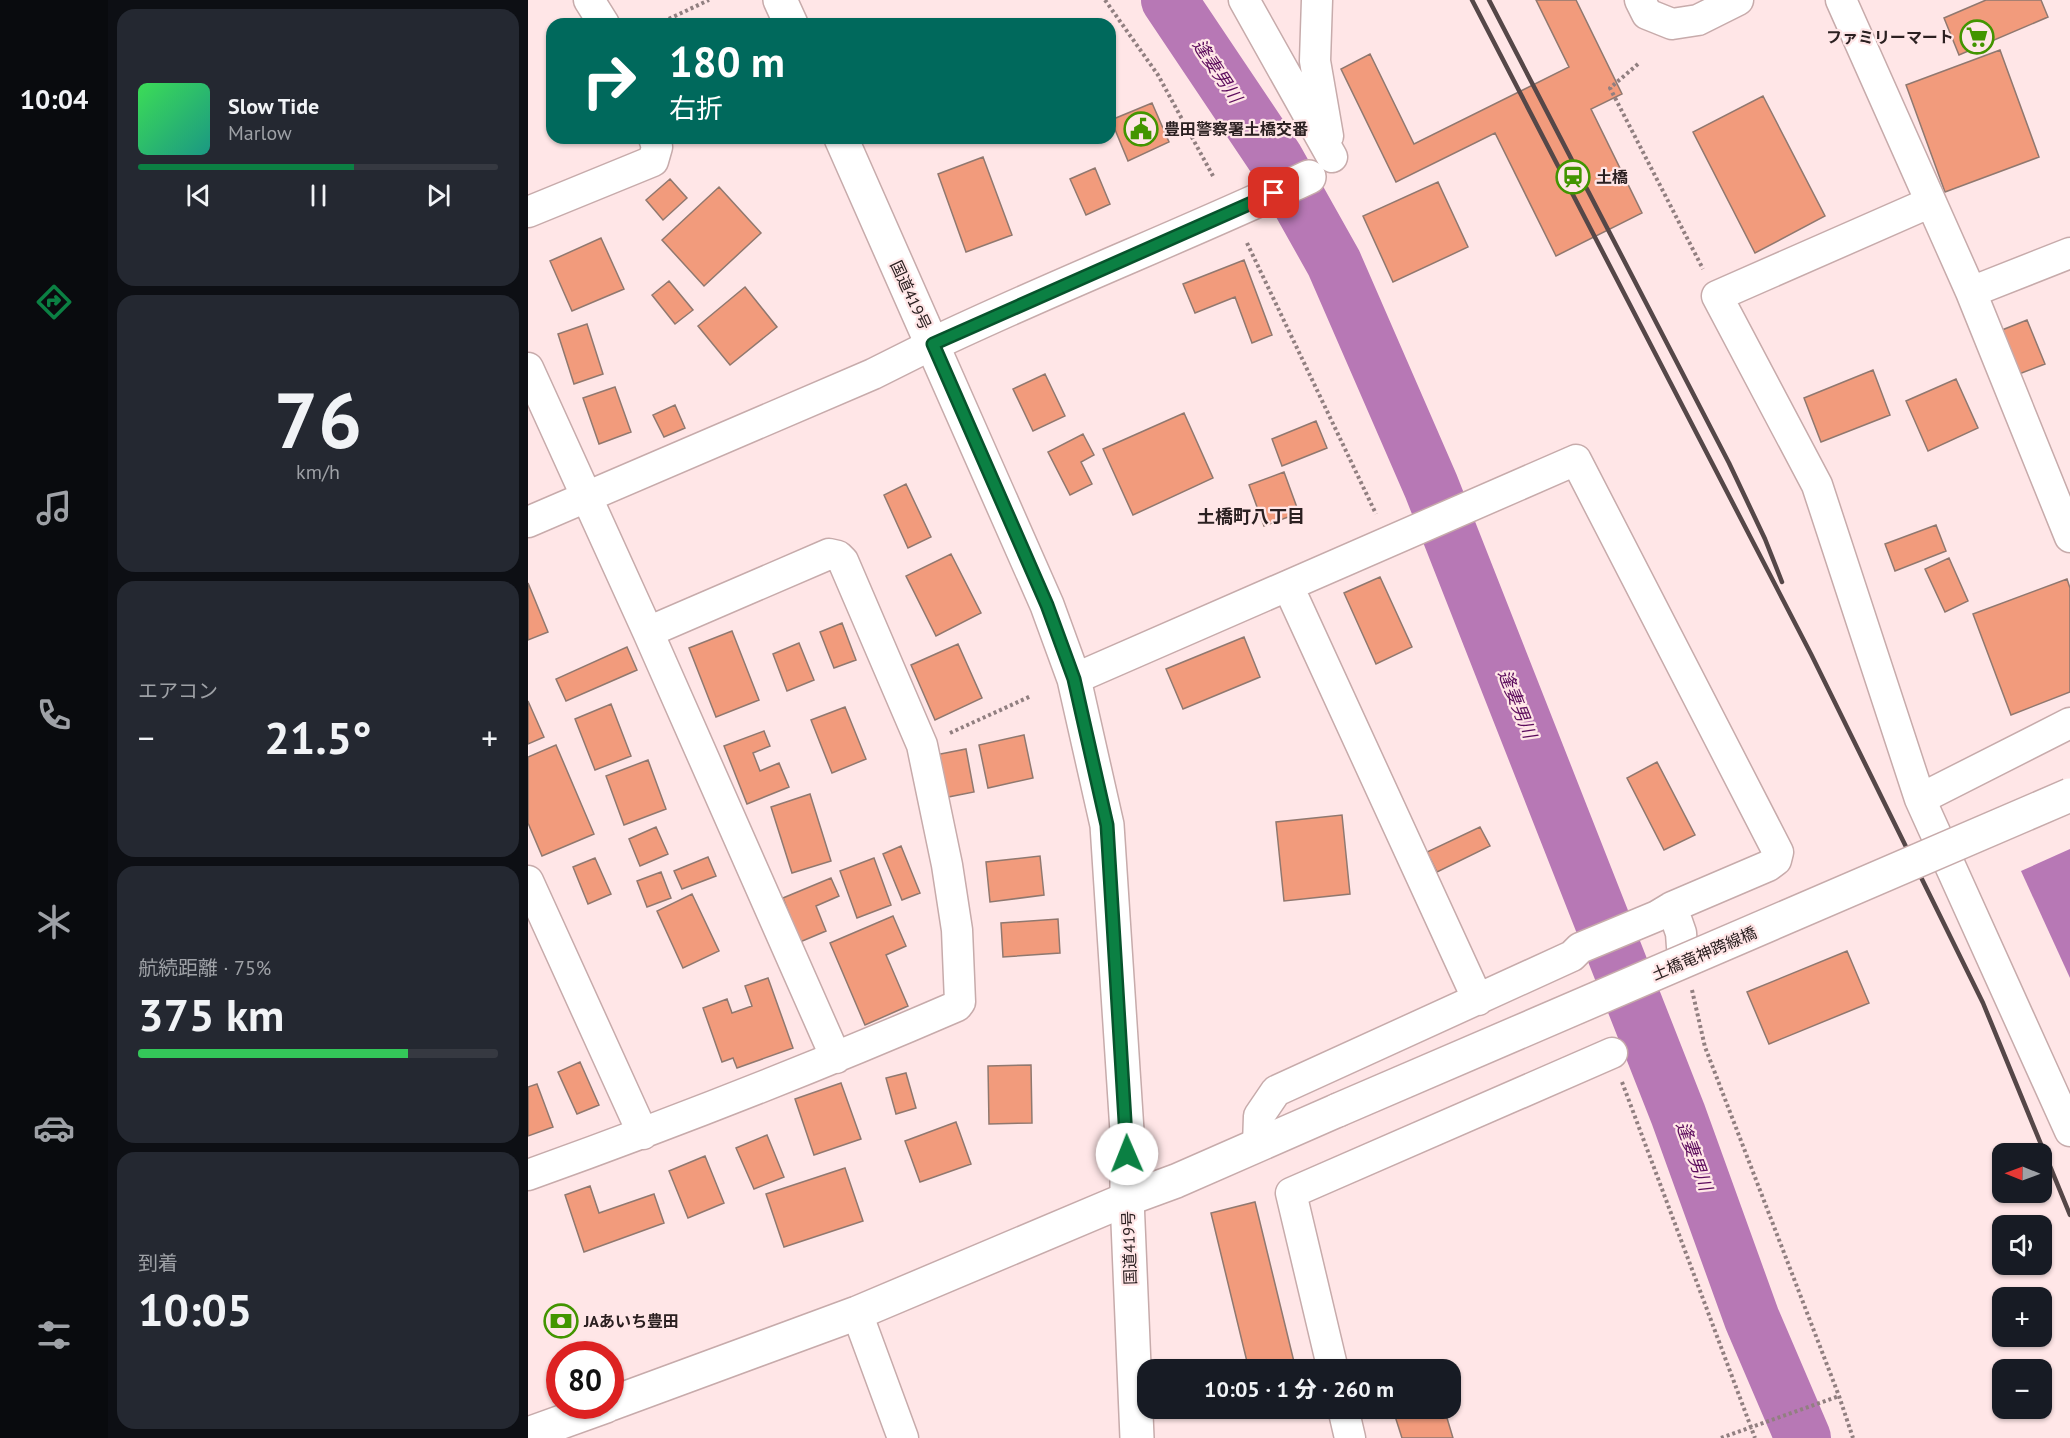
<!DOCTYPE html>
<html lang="ja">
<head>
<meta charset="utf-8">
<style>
	:root { --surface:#171b24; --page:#242831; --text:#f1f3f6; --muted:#9ea1a6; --line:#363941; --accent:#0b8043 }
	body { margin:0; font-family:"PT Sans","Noto Sans JP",sans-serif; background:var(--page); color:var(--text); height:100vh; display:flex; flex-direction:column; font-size:22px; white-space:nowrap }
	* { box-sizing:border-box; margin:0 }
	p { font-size:20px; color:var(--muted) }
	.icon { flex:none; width:33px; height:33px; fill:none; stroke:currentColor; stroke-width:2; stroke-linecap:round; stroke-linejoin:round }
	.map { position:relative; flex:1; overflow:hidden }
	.drawer { display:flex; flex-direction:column; gap:9px; padding:9px; background:#0d0f14; width:420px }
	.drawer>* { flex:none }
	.top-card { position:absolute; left:18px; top:18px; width:570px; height:126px; border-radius:18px; box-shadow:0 2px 4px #0004; background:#00695c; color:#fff; overflow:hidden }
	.needle { width:39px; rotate:271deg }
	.buttons { position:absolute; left:1464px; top:1143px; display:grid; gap:12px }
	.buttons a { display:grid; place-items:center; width:60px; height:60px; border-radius:12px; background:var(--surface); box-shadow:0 2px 4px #0004; font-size:30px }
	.speed { position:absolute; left:18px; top:1341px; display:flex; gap:12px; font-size:30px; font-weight:700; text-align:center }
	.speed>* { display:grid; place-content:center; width:78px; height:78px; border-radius:50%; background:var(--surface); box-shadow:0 2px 4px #0004; line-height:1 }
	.speed .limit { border:9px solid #d22; background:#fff; color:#111 }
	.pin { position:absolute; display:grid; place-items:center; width:51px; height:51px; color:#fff; margin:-26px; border-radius:12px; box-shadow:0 3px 9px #0006 }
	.me { position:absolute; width:66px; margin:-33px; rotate:359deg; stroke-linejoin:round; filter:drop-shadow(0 0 4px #0008) }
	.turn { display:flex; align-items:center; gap:21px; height:126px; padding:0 24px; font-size:27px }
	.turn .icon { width:78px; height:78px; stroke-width:2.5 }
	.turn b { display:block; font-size:42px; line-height:51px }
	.big { font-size:45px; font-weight:800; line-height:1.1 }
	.drawer .card { flex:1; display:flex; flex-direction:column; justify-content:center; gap:9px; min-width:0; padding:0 21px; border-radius:18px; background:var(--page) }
	.drawer .dial { align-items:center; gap:0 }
	.dial b { font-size:78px; line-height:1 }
	.song { display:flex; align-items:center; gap:18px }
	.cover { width:72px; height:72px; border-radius:9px; background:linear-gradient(135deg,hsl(130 70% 55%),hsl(170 70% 35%)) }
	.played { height:6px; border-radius:3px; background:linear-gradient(90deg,var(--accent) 60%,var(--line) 60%) }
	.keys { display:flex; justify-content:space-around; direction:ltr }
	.heat { display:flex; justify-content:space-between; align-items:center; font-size:33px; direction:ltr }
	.charge { height:9px; border-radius:4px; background:linear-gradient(90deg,#34c759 75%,var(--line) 0) }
	.trip { position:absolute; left:609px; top:1359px; width:324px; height:60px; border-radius:18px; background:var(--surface); box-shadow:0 2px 4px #0004; font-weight:800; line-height:60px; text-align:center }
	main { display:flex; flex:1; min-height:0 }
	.tabs { display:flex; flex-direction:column; width:108px; justify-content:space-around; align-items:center; background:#090b0e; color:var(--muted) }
	.tabs .icon { width:42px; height:42px }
	.tabs .on { color:var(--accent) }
	.tabs b { font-size:27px; color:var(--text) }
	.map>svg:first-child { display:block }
</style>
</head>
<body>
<main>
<nav class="tabs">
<b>10:04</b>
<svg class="icon on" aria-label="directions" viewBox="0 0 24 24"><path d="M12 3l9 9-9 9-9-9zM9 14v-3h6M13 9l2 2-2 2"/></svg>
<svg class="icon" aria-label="music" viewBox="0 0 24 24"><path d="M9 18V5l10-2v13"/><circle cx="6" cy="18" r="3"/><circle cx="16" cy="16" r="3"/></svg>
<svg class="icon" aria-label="phone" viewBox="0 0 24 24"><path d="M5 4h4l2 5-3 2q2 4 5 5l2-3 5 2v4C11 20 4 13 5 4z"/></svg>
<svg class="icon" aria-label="climate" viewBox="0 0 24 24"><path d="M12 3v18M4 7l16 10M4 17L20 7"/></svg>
<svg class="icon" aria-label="car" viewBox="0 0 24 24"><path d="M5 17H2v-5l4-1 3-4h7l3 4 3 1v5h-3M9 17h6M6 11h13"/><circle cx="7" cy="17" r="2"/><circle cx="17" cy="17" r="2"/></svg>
<svg class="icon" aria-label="filters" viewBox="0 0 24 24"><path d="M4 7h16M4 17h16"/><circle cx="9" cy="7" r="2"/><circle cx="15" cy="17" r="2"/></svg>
</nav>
<section class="drawer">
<div class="card">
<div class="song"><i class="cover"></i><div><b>Slow Tide</b><p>Marlow</p></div></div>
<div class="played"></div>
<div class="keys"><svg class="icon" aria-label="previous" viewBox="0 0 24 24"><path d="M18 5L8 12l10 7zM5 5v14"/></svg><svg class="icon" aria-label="pause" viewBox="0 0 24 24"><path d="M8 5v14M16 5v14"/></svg><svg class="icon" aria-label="next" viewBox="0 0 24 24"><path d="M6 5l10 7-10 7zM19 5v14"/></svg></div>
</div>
<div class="card dial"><b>76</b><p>km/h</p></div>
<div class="card"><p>エアコン</p>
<div class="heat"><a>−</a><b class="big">21.5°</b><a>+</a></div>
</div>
<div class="card"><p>航続距離 · 75%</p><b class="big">375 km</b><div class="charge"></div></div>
<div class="card"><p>到着</p><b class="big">10:05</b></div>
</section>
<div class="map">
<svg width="1542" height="1438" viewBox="0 0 1542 1438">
	<rect width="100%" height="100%" fill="#ffe6e7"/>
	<path fill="#b778b5" d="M1542,849V978L1493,871Z"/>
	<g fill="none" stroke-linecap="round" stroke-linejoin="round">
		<path stroke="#b778b5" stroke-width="56" d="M641,0L747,158L806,263L903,486L1150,1114L1224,1319L1275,1438"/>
	</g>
	<path fill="#f29b7c" stroke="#90786f" stroke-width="1.5" d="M1008,0H1048L1094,94L1063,109L1114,213L1028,256L967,133L868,182L813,69L842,54L886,144L1041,67Z
		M1458,0H1513L1520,17L1431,55L1416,18Z
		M1472,50L1511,157L1417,192L1378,85Z
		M1235,96L1297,216L1227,253L1165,132Z
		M624,103L641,142L600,161L583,120Z
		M455,157L484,235L438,252L410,174Z
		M567,168L582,204L558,215L542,179Z
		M142,179L159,198L135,220L118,200Z
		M910,182L940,247L865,282L835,216Z
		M191,187L233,233L176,286L134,240Z
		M73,238L96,289L44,311L22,261Z
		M716,260L744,335L724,343L707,297L667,313L655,284Z
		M141,281L165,310L147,324L124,295Z
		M217,287L249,327L202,365L170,326Z
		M1499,320L1517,364L1491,374L1474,330Z
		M59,324L75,374L46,384L30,334Z
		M1345,370L1362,415L1293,442L1276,398Z
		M517,374L537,416L505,431L485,389Z
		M1428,379L1450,428L1400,451L1378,401Z
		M87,387L103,432L71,444L55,398Z
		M147,405L157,428L136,437L125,415Z
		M656,413L685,478L605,515L575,449Z
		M788,421L799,448L754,466L744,439Z
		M555,434L566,455L553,462L564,484L542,495L520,452Z
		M756,472L771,513L736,526L721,485Z
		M378,484L403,537L380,548L356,495Z
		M1408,525L1418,551L1367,571L1357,544Z
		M423,554L453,613L408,636L378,576Z
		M1421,558L1440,601L1417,612L1397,569Z
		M852,577L884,647L848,664L816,593Z
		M1539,579L1542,588V692L1483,715L1445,614Z
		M0,583L20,632L0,640Z
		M314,623L328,660L306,668L292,632Z
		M204,631L231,700L188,717L161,648Z
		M716,637L732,677L655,709L638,669Z
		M271,643L286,680L259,691L245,654Z
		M430,644L454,698L407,720L383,665Z
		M99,647L109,670L38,701L28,679Z
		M0,701L16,737L0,744Z
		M83,704L103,756L67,770L47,719Z
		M317,707L338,759L304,773L283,720Z
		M236,731L242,746L225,753L232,771L251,763L261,787L219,804L196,746Z
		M496,735L505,778L460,788L451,745Z
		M28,745L66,834L14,856L0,823V757Z
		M438,749L446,792L415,798L407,755Z
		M120,760L138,809L96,825L78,776Z
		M1129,762L1167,835L1136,850L1099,778Z
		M282,794L303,861L264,873L243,807Z
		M814,815L822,894L756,901L748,822Z
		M128,827L140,854L112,866L101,839Z
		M952,827L962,846L909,872L899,852Z
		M373,846L392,893L374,900L355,854Z
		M512,856L516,895L462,902L458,862Z
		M180,857L188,876L154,889L146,871Z
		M67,858L83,894L60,904L45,867Z
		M346,858L363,905L329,918L312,871Z
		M133,872L143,898L119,907L109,881Z
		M303,878L311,896L288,906L298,931L272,942L255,898Z
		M164,894L191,951L155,968L129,911Z
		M365,916L378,946L358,955L380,1006L337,1025L302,943Z
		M530,919L532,953L475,957L473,923Z
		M1319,951L1341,1003L1241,1044L1219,992Z
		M240,978L265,1048L209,1068L205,1058L194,1062L175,1008L199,999L204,1013L224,1006L217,986Z
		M52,1062L71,1105L49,1114L30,1072Z
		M503,1065L504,1123L461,1124L460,1066Z
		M378,1073L388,1108L368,1114L358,1078Z
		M313,1083L333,1139L286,1155L267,1099Z
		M9,1084L25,1127L0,1136V1087Z
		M428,1122L443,1164L392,1182L377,1141Z
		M239,1135L256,1177L226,1189L208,1148Z
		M177,1156L196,1203L160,1218L141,1171Z
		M317,1168L335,1221L256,1247L238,1194Z
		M62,1186L71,1213L126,1194L136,1223L56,1252L37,1195Z
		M727,1202L768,1370H721L683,1213Z
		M880,1408H916L925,1438H874L866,1413Z"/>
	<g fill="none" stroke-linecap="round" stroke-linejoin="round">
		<g stroke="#c7abab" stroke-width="33">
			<path id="street" d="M61,0L76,24
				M716,0L804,157
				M789,0L787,61L800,136
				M1112,0L1119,14L1144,24L1170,20L1210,0
				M1313,0L1443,292L1542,537
				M1403,202L1189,296L1289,485L1392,799L1542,1131
				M0,212L125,161L129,147L126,138
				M1443,292L1542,253
				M0,368L120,632L308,1058
				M0,522L345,374L405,344
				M760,586L950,1000
				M546,679L1048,460L1250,852L1248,860L1240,866L1144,907L1153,933L1154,947
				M1392,799L1542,723
				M0,881L115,1134
				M730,1145L731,1116L748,1091L1044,956L1052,948L1129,916L1144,907
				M0,1175C145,1123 288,1067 429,1006L432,1002L429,930L419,865L394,745L315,561L310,556L301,554L120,632
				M329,1313L375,1438
				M805,1370L763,1193L1084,1053
				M815,1408L822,1438"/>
		</g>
		<g stroke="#c7abab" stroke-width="36">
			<path id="secondary" d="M405,344C529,285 657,235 781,177
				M82,1404L329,1313L599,1199L648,1181L810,1110
				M0,1434L78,1406"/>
		</g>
		<g stroke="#c7abab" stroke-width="36">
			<path id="highway" d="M252,0L263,24
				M313,138L519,605L546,679L579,825L599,1131V1199L609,1438"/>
		</g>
		<path stroke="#917f80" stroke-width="4" stroke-dasharray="3 3" stroke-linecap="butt" d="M577,0L630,75L685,176
			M130,24L181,0
			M1110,64L1082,88L1175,269
			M719,243L848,514
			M422,733L503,696
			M1164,990L1177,1047L1311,1396L1325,1438
			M1094,1082L1227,1438
			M1193,1438L1311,1396"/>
		<use href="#street" stroke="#fff" stroke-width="30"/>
		<use href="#secondary" stroke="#fff" stroke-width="33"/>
		<use href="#highway" stroke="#fff" stroke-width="33"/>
		<path stroke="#554748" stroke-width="4.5" d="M944,0L1283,654L1455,1003L1542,1215
			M961,0L1201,463L1237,539L1254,582"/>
		<g stroke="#c7abab" stroke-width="36" stroke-linecap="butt">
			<path id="secondary-bridge" d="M810,1110L1542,795"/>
		</g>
		<use href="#secondary-bridge" stroke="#fff" stroke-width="33"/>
	</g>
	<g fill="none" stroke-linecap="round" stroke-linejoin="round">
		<g stroke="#07532c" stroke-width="15">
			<path id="route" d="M599,1154L579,825L546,679L519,605L405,344L746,193"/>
		</g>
		<use href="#route" stroke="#0b8043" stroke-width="10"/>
	</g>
	<defs>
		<g id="supermarket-ring" transform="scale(1.725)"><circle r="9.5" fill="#ffe6e7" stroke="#429500" stroke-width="1.5"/><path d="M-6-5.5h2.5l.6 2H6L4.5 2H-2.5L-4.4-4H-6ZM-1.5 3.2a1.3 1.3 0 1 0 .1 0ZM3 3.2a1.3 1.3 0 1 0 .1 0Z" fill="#429500"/></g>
		<g id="civic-ring" transform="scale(1.725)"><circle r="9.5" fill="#ffe6e7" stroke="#429500" stroke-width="1.5"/><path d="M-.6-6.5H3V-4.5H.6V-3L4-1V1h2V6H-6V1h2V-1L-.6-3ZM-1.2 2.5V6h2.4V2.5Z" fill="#429500"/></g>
		<g id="station-ring" transform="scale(1.725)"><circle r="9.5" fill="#ffe6e7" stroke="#429500" stroke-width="1.5"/><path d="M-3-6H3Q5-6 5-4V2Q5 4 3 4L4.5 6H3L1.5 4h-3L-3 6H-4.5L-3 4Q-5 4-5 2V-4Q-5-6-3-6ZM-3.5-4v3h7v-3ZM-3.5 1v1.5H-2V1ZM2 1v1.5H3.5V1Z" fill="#429500"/></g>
		<g id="bank-ring" transform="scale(1.725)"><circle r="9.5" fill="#ffe6e7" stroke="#429500" stroke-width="1.5"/><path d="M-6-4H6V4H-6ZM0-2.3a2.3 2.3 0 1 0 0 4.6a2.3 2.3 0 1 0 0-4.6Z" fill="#429500"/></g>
	</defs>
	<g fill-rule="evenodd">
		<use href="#supermarket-ring" x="1449" y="37"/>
		<use href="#civic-ring" x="613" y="129"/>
		<use href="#station-ring" x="1045" y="177"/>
		<use href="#bank-ring" x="33" y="1321"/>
	</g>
	<g text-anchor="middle" stroke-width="4.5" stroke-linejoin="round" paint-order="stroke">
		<g font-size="16" font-weight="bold" fill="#2b2021" stroke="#ffe6e7" text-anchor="start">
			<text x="1426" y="43" text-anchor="end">ファミリーマート</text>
			<text x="636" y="135">豊田警察署土橋交番</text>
			<text x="1068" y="183">土橋</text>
			<text x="56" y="1327">JAあいち豊田</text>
		</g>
		<g font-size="16" fill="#2b2021" stroke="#ffe6e7">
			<text transform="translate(383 295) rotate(65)" y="6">国道419号</text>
			<text transform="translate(1176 953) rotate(-23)" y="6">土橋竜神跨線橋</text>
			<text transform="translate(601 1248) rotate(-92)" y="6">国道419号</text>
		</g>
		<g font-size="18" font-style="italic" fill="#5c0c5c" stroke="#ffe6e7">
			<text transform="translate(689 71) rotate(56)" y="6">逢妻男川</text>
			<text transform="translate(989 704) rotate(68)" y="6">逢妻男川</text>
			<text transform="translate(1166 1156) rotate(70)" y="6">逢妻男川</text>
		</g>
		<g font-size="18" font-weight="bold" fill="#2b2021" stroke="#ffe6e7">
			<text x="723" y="523">土橋町八丁目</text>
		</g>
	</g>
</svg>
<div class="buttons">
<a><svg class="needle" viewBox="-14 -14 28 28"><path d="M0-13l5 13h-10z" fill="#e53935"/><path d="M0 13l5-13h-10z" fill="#9ea1a6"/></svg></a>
<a><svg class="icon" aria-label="sound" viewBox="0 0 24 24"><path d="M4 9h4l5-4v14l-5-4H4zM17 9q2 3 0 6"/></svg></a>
<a>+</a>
<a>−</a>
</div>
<div class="speed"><div class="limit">80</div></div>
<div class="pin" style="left:746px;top:193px;background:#d93025"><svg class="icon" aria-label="arrive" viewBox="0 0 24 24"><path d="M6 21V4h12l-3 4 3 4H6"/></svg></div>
<svg class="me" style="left:599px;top:1154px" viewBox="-20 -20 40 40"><circle r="19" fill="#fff"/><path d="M0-13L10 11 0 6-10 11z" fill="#0b8043"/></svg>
<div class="trip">10:05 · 1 分 · 260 m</div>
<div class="top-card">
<div class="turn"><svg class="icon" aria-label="right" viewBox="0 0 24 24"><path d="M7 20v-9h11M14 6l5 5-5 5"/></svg><div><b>180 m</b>右折</div></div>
</div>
</div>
</main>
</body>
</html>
